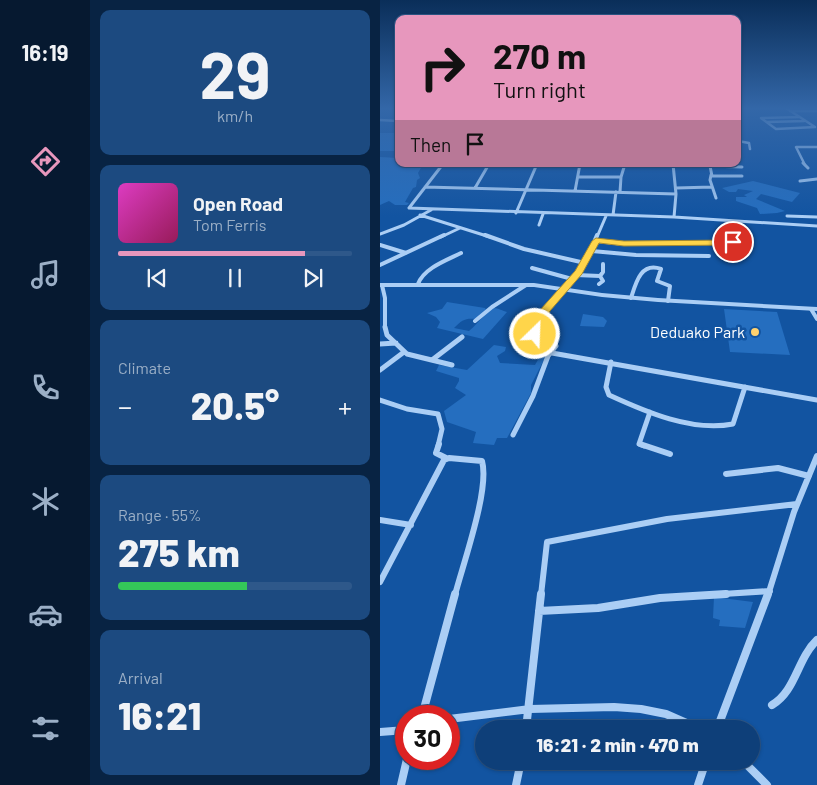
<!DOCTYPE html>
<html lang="en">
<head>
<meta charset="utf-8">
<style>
	:root { --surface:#0e3f79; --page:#1c4a80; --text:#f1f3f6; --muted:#9bafc6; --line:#2e588a; --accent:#e797bd }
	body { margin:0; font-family:Barlow,sans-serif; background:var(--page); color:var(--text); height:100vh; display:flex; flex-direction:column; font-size:19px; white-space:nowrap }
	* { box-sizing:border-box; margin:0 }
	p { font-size:16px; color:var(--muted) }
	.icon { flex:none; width:28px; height:28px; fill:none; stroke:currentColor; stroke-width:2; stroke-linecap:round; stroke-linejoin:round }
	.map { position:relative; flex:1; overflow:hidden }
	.sheet { display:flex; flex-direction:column; gap:10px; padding:10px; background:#082343; width:290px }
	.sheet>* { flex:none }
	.banner { position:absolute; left:15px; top:15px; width:346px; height:152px; border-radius:10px; box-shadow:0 1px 4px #0004,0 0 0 1px var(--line); background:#e797bd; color:#111; overflow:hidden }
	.speed { position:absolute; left:15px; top:705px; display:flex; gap:10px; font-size:25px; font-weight:700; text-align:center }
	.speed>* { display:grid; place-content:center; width:65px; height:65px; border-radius:50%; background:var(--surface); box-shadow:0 1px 4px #0004,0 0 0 1px var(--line); line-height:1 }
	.speed .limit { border:8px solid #d22; background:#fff; color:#111 }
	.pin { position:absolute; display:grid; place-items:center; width:42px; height:42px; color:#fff; margin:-21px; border:2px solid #fff; border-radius:50%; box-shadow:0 1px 5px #0007 }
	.me { position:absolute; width:55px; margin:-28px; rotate:24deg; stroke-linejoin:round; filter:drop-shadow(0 0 4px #0008) }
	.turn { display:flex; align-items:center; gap:18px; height:105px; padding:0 15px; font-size:22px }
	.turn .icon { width:65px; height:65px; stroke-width:2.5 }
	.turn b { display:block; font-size:35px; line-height:42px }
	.then { display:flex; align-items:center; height:48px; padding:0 15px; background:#0003; gap:10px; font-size:19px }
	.big { font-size:38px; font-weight:800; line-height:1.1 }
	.sheet .tile { flex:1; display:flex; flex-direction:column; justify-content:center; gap:8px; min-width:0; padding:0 18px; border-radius:10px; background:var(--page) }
	.sheet .dial { align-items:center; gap:0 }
	.dial b { font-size:65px; line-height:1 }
	.song { display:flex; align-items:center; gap:15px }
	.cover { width:60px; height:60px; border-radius:8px; background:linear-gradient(135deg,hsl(310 70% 55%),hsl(330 70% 35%)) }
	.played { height:5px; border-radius:2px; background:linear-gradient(90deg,var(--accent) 80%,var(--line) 80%) }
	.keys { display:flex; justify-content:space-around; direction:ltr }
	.heat { display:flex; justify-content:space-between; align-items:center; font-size:28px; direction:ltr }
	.charge { height:8px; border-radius:4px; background:linear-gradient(90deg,#34c759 55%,var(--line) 0) }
	.trip { position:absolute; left:95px; top:720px; width:285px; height:50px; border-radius:25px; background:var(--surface); box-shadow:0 1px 4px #0004,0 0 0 1px var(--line); font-weight:800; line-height:50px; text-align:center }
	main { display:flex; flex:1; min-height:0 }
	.menu { display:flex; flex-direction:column; width:90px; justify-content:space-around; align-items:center; background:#061930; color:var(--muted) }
	.menu .icon { width:35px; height:35px }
	.menu .selected { color:var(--accent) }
	.menu b { font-size:22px; color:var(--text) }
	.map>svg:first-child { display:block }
</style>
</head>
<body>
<main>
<nav class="menu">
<b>16:19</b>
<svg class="icon selected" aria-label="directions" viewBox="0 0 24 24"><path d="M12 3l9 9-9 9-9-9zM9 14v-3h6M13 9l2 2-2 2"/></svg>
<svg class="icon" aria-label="music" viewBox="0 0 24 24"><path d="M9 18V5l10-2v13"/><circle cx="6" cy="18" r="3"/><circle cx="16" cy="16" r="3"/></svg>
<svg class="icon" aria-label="phone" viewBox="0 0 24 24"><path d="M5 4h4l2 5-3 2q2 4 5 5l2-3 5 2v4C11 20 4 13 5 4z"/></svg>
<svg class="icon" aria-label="climate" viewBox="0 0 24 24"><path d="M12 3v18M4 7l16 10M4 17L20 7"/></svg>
<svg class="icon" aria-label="car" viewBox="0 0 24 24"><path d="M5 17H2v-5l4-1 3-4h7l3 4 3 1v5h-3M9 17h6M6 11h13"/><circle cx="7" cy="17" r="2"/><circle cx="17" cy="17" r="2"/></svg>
<svg class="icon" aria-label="filters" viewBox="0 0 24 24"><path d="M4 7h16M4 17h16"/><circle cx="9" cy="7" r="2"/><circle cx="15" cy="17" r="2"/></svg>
</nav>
<section class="sheet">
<div class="tile dial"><b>29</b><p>km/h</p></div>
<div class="tile">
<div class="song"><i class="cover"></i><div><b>Open Road</b><p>Tom Ferris</p></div></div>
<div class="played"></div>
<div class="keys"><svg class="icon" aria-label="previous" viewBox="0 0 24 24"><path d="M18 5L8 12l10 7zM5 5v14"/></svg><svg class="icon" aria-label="pause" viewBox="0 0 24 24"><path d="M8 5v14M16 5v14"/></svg><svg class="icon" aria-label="next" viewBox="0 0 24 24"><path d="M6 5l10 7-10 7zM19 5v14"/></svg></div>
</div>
<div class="tile"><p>Climate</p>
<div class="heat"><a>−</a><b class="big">20.5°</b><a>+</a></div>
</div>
<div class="tile"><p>Range · 55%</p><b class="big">275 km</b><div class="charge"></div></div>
<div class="tile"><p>Arrival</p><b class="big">16:21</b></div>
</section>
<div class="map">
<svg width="437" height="785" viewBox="0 0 437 785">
	<rect width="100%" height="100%" fill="#1254a1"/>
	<path fill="#256ebf" d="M19,131L18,151H0V133H16Z
		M0,157L19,158V164L53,166H42L38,173L40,178L37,180L36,187L33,188L25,202L29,203L27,205H15L9,201L0,205Z
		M373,181L420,193L412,202L381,194L376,199L405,211L397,213L380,214L377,208L356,201V197H367L364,195L373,191L358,189L356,192H349L342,188Z
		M67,302L105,308L106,310L96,319C85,318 82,320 74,328L89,331C95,327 109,308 114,308C118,308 123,311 127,312L103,339L57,328L60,322L56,317L47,313L62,309Z
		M344,309L397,312L410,355L350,352Z
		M203,314L223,317L227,321L224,327L200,326Z
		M167,344L170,348L151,385V393L127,438H117L114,445L93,443L96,432L67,422L64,411L86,395L75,388L79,381V378L56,371L59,365L87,370L114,345L126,347L125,351L117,356L120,363L155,365Z
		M334,597L373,602L365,628L339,626L340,620L333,618Z"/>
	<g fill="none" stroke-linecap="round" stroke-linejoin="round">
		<path stroke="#abcef5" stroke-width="2.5" d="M406,108L435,127
			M410,111H437
			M419,117L381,118L396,129L435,127
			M0,120L19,121
			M387,122L424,121
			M358,141L369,143L370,149
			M425,165L416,147H437"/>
		<path stroke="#abcef5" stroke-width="3" d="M423,163L428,168
			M63,164L29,208L294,217
			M293,164L296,194L294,217L437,226
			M293,165L362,167
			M330,166L332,176H362
			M331,175L330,180L336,198
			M198,177H241
			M420,181L437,179
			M45,187L296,194
			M95,188L109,164
			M296,188L332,187
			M195,191L200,164
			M240,192L241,177L245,164
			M136,213L157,164
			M40,215L110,237
			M233,215L236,192
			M407,216L437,217
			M159,225L163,214
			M0,234L24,225L51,210
			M61,237L80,228
			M217,237L226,216"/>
		<path stroke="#abcef5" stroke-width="4" d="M105,235L144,249L205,263
			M216,241L244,244L370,242
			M0,245L26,253
			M212,251L256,255L329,256
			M0,265L64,235
			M152,268L192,279
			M196,275L220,276L223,272V264
			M38,284C44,268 67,260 81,253
			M219,284L223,281L220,276
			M2,285L5,298V328
			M251,298C256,282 261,262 281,269L277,281L290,286L288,301
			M431,309L437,319
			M95,321L112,307L146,285
			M157,328L167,307L205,263L217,235"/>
		<path stroke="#abcef5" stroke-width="5" d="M5,327L7,335L27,354L72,365
			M0,344L16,343
			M172,353L437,400
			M52,360L82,337
			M231,362L226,387L229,395C266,412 312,432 353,424L365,387
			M0,370L24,352
			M0,400L27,409L58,414L62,429L58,446
			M133,435L153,396L168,356L176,346L172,338L156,334L155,332L158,327
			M264,446L259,444L270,412"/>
		<path stroke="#abcef5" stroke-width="6" d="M59,444L56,453L66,458
			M260,444L290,454
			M346,474L398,468L429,476
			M0,520L31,525
			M0,582L64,460L69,458L102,461C110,489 83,564 75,595
			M161,595L167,542L287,519L417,504
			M327,595L390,591
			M388,595L414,512L437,456"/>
		<path stroke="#abcef5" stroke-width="8" d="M159,611L218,608L280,598L346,594
			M392,705C416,691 417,659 437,640
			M42,716L75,594
			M69,719L150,709L234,707L261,709L286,714L320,729
			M146,729L161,594
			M337,729L388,594
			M0,732L26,730
			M363,761L387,785
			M21,785L27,759
			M136,785L141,761
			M318,785L326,761"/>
		<path fill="#abcef5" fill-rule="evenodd" d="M0,283H154L222,293L278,298L437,307V311L278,302L222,297L154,287H0Z"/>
	</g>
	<linearGradient id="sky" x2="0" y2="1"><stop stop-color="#0a2e59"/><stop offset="0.5" stop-color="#3367a8"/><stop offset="1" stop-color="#3367a8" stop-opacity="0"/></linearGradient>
	<rect width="437" height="217" fill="url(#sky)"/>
	<path fill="#ffd54a" stroke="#a68a30" d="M216,238L244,241L353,240L357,242L353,245L244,246L219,243L202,274L170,311L158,336H151L150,334L160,310L195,271L212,241Z"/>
	<circle fill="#ffd26f" stroke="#1254a1" stroke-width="2" cx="375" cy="332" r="5"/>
	<g text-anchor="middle" stroke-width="5" stroke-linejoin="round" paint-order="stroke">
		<g font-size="16" fill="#fff" stroke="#1254a1" text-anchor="end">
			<text x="365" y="338">Deduako Park</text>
		</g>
	</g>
</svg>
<div class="speed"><div class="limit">30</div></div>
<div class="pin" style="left:353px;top:242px;background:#d93025"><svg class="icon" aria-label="arrive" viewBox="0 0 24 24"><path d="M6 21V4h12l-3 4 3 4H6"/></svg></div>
<svg class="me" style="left:155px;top:334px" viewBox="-20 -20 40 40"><circle r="17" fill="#ffd54a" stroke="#fff" stroke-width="3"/><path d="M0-11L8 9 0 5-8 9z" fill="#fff"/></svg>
<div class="trip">16:21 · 2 min · 470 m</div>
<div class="banner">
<div class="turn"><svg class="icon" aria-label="right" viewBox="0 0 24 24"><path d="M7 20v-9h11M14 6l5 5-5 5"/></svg><div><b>270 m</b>Turn right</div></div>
<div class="then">Then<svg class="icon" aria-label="arrive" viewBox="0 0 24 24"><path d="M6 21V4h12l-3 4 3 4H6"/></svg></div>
</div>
</div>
</main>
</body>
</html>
